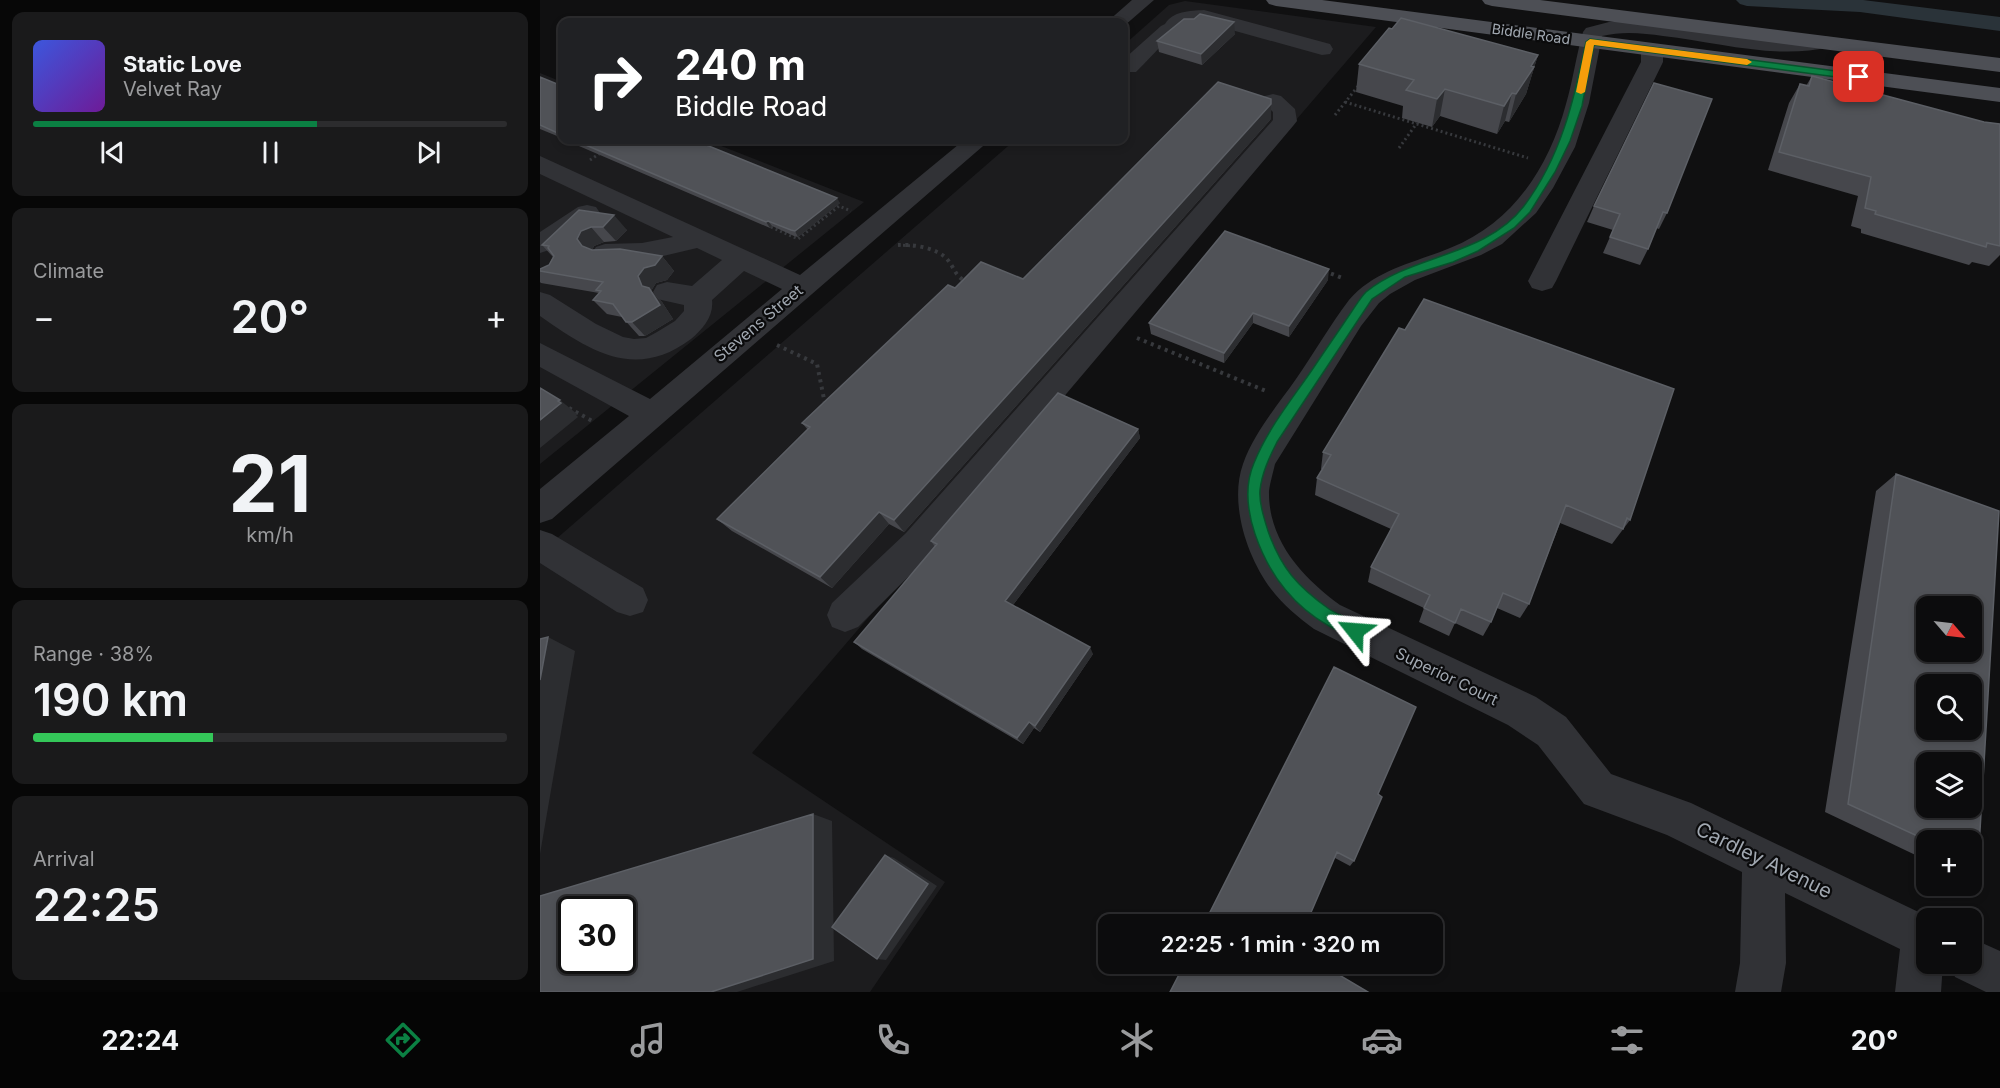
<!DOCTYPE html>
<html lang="en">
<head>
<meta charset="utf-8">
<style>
	:root { --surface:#0c0c0d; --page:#1a1a1b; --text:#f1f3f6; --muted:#9a9b9d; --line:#2c2c2e; --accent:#0b8043 }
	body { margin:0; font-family:Inter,sans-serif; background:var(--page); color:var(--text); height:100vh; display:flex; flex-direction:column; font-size:22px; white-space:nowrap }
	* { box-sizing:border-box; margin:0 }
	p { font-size:20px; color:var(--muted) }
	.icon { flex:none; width:33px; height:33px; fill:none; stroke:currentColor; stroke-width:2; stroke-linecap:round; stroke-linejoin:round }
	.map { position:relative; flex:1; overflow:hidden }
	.details { display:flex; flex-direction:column; gap:12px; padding:12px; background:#070707; width:540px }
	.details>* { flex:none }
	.banner { position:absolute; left:18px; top:18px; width:570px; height:126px; border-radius:12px; box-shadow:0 3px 9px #0003,0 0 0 2px var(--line); background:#202124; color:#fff; overflow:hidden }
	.needle { width:39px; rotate:118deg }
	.fabs { position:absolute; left:1376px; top:596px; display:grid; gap:12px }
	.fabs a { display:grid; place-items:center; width:66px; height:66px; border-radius:12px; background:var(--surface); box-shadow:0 3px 9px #0003,0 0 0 2px var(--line); font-size:30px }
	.speed { position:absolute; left:18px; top:896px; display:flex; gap:12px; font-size:30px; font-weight:700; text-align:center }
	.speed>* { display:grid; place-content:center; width:78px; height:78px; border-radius:50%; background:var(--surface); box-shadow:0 3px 9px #0003,0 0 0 2px var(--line); line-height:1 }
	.speed .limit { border:3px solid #111; border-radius:9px; background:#fff; color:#111 }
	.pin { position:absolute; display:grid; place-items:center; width:51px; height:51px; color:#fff; margin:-26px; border-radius:12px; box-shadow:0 3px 9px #0006 }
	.me { position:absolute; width:66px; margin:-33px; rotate:298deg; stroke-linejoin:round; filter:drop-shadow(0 0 4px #0008) }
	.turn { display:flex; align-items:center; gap:21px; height:126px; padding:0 18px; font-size:27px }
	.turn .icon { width:78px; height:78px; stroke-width:2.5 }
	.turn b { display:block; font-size:42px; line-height:51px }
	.big { font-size:45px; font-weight:600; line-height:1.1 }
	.details .card { flex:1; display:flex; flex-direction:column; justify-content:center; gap:9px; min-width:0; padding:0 21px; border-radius:12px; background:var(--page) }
	.details .dial { align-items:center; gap:0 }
	.dial b { font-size:78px; line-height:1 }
	.song { display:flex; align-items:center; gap:18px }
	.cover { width:72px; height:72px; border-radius:9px; background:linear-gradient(135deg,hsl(230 70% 55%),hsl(280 70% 35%)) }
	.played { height:6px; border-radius:3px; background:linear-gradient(90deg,var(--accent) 60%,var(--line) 60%) }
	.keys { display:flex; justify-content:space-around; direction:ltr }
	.heat { display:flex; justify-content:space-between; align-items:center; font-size:33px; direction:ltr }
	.charge { height:9px; border-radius:4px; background:linear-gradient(90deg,#34c759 38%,var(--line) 0) }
	.trip { position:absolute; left:558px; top:914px; width:345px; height:60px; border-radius:12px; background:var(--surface); box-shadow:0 3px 9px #0003,0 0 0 2px var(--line); font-weight:600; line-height:60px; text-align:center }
	.tabs { display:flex; height:96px; justify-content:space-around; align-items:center; background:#050505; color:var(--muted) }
	.tabs .icon { width:42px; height:42px }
	.tabs .selected { color:var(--accent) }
	.tabs b { font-size:27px; color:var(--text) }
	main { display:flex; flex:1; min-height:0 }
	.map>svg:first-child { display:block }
</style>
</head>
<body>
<main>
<section class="details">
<div class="card">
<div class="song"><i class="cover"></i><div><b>Static Love</b><p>Velvet Ray</p></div></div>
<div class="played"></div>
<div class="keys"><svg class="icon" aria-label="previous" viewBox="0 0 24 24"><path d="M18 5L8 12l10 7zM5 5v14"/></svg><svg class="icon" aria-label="pause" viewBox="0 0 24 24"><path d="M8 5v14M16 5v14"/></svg><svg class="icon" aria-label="next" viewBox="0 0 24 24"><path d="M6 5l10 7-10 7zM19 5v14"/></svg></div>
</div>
<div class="card"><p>Climate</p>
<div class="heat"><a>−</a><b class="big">20°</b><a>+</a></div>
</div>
<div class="card dial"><b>21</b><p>km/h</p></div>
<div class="card"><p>Range · 38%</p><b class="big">190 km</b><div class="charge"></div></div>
<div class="card"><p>Arrival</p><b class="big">22:25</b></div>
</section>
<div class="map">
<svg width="1460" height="992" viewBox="0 0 1460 992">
	<rect width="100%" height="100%" fill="#101011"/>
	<path fill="#1c1c1e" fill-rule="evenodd" d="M645,1L836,27L212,753L405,882L330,992H0V553L475,140H584V45L629,5ZM32,909H82V960H32Z
		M0,73L22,82V140H166L324,202L0,464Z"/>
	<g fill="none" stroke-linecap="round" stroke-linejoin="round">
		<path fill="#2a3339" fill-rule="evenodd" d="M1196,0H1323L1460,17V31L1320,12L1207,6L1200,4Z"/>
		<path stroke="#37393d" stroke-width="3" stroke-dasharray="2 3" stroke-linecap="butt" d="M805,102L988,158
			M795,115L819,85
			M859,148L877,123
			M50,160L59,154
			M231,227L258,239L299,206L311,211
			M358,245L374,246"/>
		<path stroke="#37393d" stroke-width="4" stroke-dasharray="3 4.5" stroke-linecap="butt" d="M358,245C373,244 397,248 407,259C414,267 415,276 425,281
			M784,271L805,279
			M597,338L726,391
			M237,345L277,364L285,404
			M29,408L54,422"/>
		<path fill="#313236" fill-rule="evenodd" d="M592,0H614L584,26V22H567Z
			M664,10L790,44L793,49L790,54L782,55L663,22C636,24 616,53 596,72H584V59L621,26L625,24C633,11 649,11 664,10Z
			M1090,21L1232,38L1282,36L1290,37L1293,42L1290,47C1236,60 1177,42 1123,36C1103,33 1082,31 1062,36L1049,103L1035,147L1013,188L996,213L962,244L941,255L875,280L850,294L839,303L821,326L735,464C733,473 730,483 729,491C728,541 763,578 800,605L996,697L1026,717L1071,774L1151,803L1391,918H1386V963H1403L1401,992H1355L1360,949L1245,893L1246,963L1241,992H1195L1200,963L1202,872L1127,835L1044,804L998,745L968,725L774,629C758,617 743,605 731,589C707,557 689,503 703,464C714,433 737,406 756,379C774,353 790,325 809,300C836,269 874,263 910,248C973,223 1009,167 1026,104C1033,80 1036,56 1043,32L1046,28L1069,22Z
			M1112,44L1120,45L1123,50V62L1016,281L1012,288L1002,291L992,288L988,281L1101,62V50L1104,45Z
			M733,94L741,96L755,109L757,121L753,126L390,555L318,627L305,632L292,627L287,615L292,603L366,533L733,120V112L722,101L725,96Z
			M424,140H450L12,519L0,523V489L89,416L0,367V343L110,399L242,289L204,271L172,300C174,316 163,329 151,339C95,381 50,351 0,316V292L10,295L56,324L83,337L94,339L106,338L117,332L135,321L144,311V305L117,299L113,292L117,285L127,282L152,286L182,260L157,248L102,261L65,262L56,259L52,253L56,247L65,244L102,243L133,237L0,174V156L260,275Z
			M47,205L56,207L60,213L56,219L9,250L0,253V232L38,207Z
			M0,530L12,534L103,588L108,600L103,612L90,616L77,612L0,563Z
			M1431,938L1460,951V992H1446L1415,977L1409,963H1431Z"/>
		<path fill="#4d4f55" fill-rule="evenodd" d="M726,0H782L1460,88V102L736,6L729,4Z
			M942,0H1000L1460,58V72L952,6L945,4Z"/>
	</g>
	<path fill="#46474c" d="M695,34L662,65L619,52L617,41Z
		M998,55L986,94L969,122L965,121L957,134L900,116L892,127L862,118L863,106L816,92L819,64Z
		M1272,76L1444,122L1460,124V255L1449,266L1432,262L1429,265L1321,233V229L1311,226L1318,196L1228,170L1249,103L1260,84L1266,86Z
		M0,77L22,86V138L0,129Z
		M1114,83L1127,213L1119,229L1116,228L1108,249L1100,265L1063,253L1073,230L1047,222L1054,206Z
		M731,119L364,532L349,524L292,588L192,531L177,519L268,430L262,423L415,288L483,279Z
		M25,140H154L300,203L258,237L254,236L232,226L230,228Z
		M39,210L87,230L76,241L64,242L54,246L52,250L122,256L134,271L127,280L116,283L111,291L122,302L133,319L105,336H99L82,317L67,314L53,300L59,293L1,283L0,282V269L9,265L13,257L2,245Z
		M788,280L749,337L713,323L684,363L611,334L609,323Z
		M859,328L1090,520L1072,544L1020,523L989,604L980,618L957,608L951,622L943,636L915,623L909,636L879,622L884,608L828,582L831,567L851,529L775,495L777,478L782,469H781L783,452Z
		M598,429L600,438L473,605L553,654L500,732L494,728L483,744L322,649L314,642L395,547L391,541Z
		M1356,474L1438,864L1431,866V840H1386V860L1285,812L1336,491Z
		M838,794L814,861L810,866L795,858L664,924Z"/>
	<path fill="#2c2d30" d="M694,22L695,34L662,65L661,54Z
		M998,55L986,94L969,122L976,94L991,66Z
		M905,89L900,116L892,127L897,99Z
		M972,93L965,121L957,134L964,106Z
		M731,104V119L364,532L354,520Z
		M297,198L300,203L258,237L255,231Z
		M74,215L87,230L76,241L63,227Z
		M228,221L232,226L230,228L226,222Z
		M51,227L64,242L54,246L50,254L42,246L37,239L41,231Z
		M122,256L134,271L127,280L116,283L111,291L122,302L133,319L105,336L92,322L102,286L98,276L104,268Z
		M789,269L788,280L749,337V326Z
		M713,313V323L684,363V353Z
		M20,400L37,414L36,415L38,417L0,448V420Z
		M598,429L600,438L470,609L465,601Z
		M339,512L349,524L292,588L280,577Z
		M8,637L35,651L0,854V680Z
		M550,647L553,654L500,732L495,726Z
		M489,722L494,728L483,744L477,738Z
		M273,814L292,821L294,961L197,992H171Z
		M345,855L354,858L397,886L346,960L337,959Z"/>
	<path fill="#505257" stroke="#5c5f65" stroke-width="1.5" fill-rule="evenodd" d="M660,14L694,22L661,54L617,41L644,19H654Z
		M861,18L998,55L991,66L994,67L976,94L972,93L964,106L905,89L897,99L866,90L874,80L819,64L849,28L852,29Z
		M1272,76L1444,122L1460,124V246L1447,243L1446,247L1335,214L1336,211L1325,208L1331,177L1239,152L1260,84L1269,86Z
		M0,77L22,86V135L0,125Z
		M678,82L731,99V104L354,520L339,512L280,577L177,519L270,427L262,423L408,285L415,288L441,262L483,279Z
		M1114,83L1172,99L1127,213L1123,212L1108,249L1070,237L1080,214L1054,206Z
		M34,140H154L297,198L255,231L251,230L228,221L226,222Z
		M39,210L74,215L63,227H51L41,231L37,239L42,246L52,250L80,249L122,256L115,265L104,268L98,276L102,286L109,288L120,305L92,322H86L73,304L53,300L61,291L56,290L63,282L0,271V269L9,265L14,256L8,248L9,246L2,245Z
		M685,231L789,269L749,326L713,313L684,353L609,323Z
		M884,299L1134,389L1090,520L1087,518L1083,529L1026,505L989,604L963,593L951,622L921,609L915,623L884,608L890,595L831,567L859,514L777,478L791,455L783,452L859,328L865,330Z
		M0,388L20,400L18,401L21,403L0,420Z
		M518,393L598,429L465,601L550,647L495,726L489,722L477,738L314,642L397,544L391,541Z
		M1356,474L1459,511L1438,864L1431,861V840H1386L1308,804ZM1386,606H1431V651H1386ZM1386,684H1431V729H1386ZM1386,762H1431V807H1386Z
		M8,637L0,680V639Z
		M794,667L876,707L838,794L842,797L814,861L797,852L766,924H664Z
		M273,814V959L171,992H0V896ZM32,909H82V960H32Z
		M345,855L388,884L337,959L292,927Z
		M645,963H779L828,992H630Z"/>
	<path fill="#0b8043" stroke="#07532c" stroke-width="1.5" d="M1050,39L1319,74L1323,77L1319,80L1054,45L1042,106L1030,141L1015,172L990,212L974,228L938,251L913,262L865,277L832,299L737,442C729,458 722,473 720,490C719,503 724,518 728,531C741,568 757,586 789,609C799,616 817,620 822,631L820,636L815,638C764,619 732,584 715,534C707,510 704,486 714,463C728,428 753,398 774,367C786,349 798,332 810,314C815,307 820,298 826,292C872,254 945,257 984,206C1021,157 1034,100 1046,42Z"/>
	<path fill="#f59e0b" d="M1050,39L1207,59L1212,62L1207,65L1054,45L1045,92L1041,94L1036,92L1046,42Z"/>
	<g text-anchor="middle" stroke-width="4.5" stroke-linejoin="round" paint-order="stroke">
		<g font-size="14" fill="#a1a8b1" stroke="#0b0b0c">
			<text transform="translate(991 34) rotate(8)" y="5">Biddle Road</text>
		</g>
		<g font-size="16" fill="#a1a8b1" stroke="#0b0b0c">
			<text transform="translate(218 323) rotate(-40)" y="6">Stevens Street</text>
			<text transform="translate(907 676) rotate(26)" y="6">Superior Court</text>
		</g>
		<g font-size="20" fill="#a1a8b1" stroke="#0b0b0c">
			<text transform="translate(1224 860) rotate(26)" y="7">Cardley Avenue</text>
		</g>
	</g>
</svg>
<div class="fabs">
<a><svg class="needle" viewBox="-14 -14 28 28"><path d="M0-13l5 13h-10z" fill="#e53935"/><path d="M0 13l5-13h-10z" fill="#9a9b9d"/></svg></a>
<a><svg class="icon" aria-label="search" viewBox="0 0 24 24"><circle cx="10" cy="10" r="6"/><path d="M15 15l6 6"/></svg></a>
<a><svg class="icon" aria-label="layers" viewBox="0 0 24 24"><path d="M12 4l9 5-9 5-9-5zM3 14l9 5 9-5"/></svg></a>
<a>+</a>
<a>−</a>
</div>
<div class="speed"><div class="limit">30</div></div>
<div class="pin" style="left:1319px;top:77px;background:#d93025"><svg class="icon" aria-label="arrive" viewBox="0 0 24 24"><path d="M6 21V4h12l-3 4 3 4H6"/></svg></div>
<svg class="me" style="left:815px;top:631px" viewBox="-20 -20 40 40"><path d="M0-17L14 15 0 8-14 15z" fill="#0b8043" stroke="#fff" stroke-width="4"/></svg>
<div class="trip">22:25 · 1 min · 320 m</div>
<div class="banner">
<div class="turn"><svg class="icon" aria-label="right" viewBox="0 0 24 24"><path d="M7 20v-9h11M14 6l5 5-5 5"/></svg><div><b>240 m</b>Biddle Road</div></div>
</div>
</div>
</main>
<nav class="tabs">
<b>22:24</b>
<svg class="icon selected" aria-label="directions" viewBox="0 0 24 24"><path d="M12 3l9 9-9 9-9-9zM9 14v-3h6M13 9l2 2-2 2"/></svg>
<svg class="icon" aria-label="music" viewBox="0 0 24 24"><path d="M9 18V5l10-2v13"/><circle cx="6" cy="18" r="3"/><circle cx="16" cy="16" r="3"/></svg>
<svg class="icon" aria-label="phone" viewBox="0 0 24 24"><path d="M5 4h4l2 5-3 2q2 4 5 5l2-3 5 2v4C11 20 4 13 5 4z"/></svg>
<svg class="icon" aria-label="climate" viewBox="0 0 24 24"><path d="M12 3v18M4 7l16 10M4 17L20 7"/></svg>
<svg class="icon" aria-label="car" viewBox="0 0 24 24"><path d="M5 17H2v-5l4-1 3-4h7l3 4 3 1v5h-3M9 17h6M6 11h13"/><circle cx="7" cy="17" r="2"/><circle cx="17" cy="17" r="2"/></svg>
<svg class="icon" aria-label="filters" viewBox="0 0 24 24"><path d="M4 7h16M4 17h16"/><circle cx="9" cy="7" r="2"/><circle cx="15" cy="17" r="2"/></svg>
<b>20°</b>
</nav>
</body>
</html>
